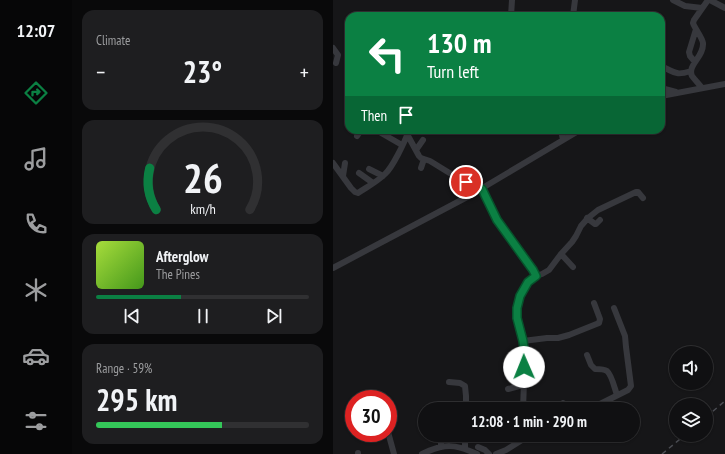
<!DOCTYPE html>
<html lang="en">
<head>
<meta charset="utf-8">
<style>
	:root { --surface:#101012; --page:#1e1e20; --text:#f1f3f6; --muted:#9c9d9f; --line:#303032; --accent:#0b8043 }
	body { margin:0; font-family:"PT Sans Narrow",sans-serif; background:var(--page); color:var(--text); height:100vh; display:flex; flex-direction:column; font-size:15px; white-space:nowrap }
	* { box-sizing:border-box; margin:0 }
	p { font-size:13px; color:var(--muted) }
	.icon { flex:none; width:22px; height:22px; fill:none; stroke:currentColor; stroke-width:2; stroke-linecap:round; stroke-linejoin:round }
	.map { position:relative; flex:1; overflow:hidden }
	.panel { display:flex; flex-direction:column; gap:10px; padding:10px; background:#09090a; width:261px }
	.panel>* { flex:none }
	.hud { position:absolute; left:12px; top:12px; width:320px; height:122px; border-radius:12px; box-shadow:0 1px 3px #0004,0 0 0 1px var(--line); background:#0b8043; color:#fff; overflow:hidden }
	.buttons { position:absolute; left:336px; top:346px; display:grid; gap:8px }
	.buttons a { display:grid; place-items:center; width:44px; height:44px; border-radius:50%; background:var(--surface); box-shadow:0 1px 3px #0004,0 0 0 1px var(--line); font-size:20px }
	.speed { position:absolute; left:12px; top:390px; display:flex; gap:8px; font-size:20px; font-weight:700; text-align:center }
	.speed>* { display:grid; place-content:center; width:52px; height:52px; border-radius:50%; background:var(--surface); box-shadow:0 1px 3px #0004,0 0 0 1px var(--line); line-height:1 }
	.speed .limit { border:6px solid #d22; background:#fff; color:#111 }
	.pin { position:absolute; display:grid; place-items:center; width:34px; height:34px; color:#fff; margin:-17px; border:2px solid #fff; border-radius:50%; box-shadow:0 1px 4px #0007 }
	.me { position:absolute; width:44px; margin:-22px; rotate:359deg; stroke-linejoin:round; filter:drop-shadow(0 0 3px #0008) }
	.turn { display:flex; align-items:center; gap:14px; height:84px; padding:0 16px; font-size:18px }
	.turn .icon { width:52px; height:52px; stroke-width:2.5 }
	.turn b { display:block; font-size:28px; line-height:34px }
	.then { display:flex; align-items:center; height:38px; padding:0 16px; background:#0003; gap:8px; font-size:15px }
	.big { font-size:30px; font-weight:700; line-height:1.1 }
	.panel .widget { flex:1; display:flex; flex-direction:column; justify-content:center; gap:6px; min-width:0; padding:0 14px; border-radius:12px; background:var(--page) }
	.panel .dial { align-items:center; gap:0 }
	.dial svg { height:104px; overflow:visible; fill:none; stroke:var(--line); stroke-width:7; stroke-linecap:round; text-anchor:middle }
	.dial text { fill:var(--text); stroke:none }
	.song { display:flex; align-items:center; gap:12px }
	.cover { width:48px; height:48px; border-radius:6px; background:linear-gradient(135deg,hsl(80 70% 55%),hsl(100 70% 35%)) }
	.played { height:4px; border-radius:2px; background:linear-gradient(90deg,var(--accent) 40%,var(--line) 40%) }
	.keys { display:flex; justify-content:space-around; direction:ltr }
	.heat { display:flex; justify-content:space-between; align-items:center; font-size:22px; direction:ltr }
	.charge { height:6px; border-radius:3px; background:linear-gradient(90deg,#34c759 59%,var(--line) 0) }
	.trip { position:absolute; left:85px; top:402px; width:222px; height:40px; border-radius:20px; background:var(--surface); box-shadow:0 1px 3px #0004,0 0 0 1px var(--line); font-weight:700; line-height:40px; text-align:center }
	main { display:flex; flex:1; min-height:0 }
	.menu { display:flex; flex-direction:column; width:72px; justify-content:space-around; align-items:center; background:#060607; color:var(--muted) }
	.menu .icon { width:28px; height:28px }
	.menu .current { color:var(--accent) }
	.menu b { font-size:18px; color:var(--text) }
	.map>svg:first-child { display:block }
</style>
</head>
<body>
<main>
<nav class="menu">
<b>12:07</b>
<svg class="icon current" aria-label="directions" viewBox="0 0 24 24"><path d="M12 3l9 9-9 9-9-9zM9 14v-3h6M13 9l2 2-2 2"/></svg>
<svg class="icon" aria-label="music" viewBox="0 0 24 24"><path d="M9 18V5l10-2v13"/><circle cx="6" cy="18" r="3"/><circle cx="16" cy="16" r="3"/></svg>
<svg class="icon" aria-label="phone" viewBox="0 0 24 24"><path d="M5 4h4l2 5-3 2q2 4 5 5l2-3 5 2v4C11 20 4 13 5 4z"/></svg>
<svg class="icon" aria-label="climate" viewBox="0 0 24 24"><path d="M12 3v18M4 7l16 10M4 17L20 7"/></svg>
<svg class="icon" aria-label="car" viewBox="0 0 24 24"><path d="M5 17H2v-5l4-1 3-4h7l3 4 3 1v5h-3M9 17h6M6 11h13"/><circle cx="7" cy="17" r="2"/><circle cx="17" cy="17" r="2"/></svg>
<svg class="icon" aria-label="filters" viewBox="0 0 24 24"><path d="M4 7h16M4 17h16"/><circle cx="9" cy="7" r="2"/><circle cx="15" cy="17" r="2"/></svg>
</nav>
<section class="panel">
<div class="widget"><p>Climate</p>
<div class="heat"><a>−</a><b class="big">23°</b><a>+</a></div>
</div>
<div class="widget dial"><svg viewBox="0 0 100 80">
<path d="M14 69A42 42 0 1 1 86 69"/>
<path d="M14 69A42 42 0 0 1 9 37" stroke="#0b8043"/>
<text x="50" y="56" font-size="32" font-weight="700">26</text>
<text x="50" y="72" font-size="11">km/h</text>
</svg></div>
<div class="widget">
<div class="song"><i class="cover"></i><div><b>Afterglow</b><p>The Pines</p></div></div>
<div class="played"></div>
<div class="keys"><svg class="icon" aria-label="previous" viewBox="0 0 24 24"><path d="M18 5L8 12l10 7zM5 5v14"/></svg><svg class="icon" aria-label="pause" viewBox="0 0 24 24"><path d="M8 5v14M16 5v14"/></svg><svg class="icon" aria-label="next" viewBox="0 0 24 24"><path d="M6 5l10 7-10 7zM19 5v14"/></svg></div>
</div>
<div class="widget"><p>Range · 59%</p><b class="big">295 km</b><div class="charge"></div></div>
</section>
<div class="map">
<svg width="392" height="454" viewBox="0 0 392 454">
	<rect width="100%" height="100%" fill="#161618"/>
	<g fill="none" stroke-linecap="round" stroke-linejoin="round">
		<path stroke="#37383d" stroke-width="6" d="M340,0L352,6L369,8
			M377,0L392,8
			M178,16L179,0
			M240,16L242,0
			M0,48L5,55L3,63
			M362,62L357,56L356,52L363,29
			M332,68C344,74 345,75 358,71
			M328,88L343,92
			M369,88C366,84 362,80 359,76C354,65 371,57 370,43C369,37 362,29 360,23L361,20L375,0
			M328,96L392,84
			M43,130L69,145
			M228,130L230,140
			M74,134L86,156L88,158L97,161L123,177L149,189L164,220L200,269L203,276L195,282L187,296L184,308V318L190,341L192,356L190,409
			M24,136L28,130
			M83,150L90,140
			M0,163L18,188L22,192L25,193C34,187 44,182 52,174C59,168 72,142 75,132
			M88,168L91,159
			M36,169L50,176
			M26,173L40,183
			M10,176L12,163
			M254,218L262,224H263L267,220
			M228,254L240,267
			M0,268L136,196L247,130
			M203,276L209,274L216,270L228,254L239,242L243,236L248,226L255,218L265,210L303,192H305L310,198
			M190,341L214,338H225L236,335L266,323L267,319L261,303
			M254,355L258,365L262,369C265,369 271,369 274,371C279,375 282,390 284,395
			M192,356C200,354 200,358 205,364
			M116,382L127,383L132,386L133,396V409
			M175,389L190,385
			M230,403L231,409
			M257,409L295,390L298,386L293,347L292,336L281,308
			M55,432L61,454
			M46,433H48
			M108,435V447
			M145,447L152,450L156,454
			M132,449V435
			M25,453V454
			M89,454C112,443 122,444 144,454
			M163,454L173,450L197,435"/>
		<path stroke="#4a4c52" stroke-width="1.5" stroke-dasharray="5 4" stroke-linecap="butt" d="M373,417L392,401
			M329,454L352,435"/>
	</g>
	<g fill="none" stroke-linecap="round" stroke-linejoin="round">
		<g stroke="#07532c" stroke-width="10">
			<path id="route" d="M133,182L149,189L164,220L200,270L203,276L195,282L187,296L184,308V318L190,341L192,356L191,367"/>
		</g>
		<use href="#route" stroke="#0b8043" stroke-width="7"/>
	</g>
</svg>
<div class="buttons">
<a><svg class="icon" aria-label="sound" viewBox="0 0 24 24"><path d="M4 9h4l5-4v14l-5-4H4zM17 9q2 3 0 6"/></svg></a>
<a><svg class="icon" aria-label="layers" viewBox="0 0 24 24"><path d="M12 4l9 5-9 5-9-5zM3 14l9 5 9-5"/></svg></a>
</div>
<div class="speed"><div class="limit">30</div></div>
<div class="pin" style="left:133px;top:182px;background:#d93025"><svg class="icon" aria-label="arrive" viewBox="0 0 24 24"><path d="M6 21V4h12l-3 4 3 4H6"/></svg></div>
<svg class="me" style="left:191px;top:367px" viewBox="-20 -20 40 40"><circle r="19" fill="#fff"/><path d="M0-13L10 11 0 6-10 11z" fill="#0b8043"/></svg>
<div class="trip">12:08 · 1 min · 290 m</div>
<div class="hud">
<div class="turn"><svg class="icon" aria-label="left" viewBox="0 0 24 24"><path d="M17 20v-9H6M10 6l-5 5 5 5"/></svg><div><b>130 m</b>Turn left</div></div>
<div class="then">Then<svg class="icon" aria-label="arrive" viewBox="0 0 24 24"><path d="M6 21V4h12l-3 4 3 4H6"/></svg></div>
</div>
</div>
</main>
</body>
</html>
